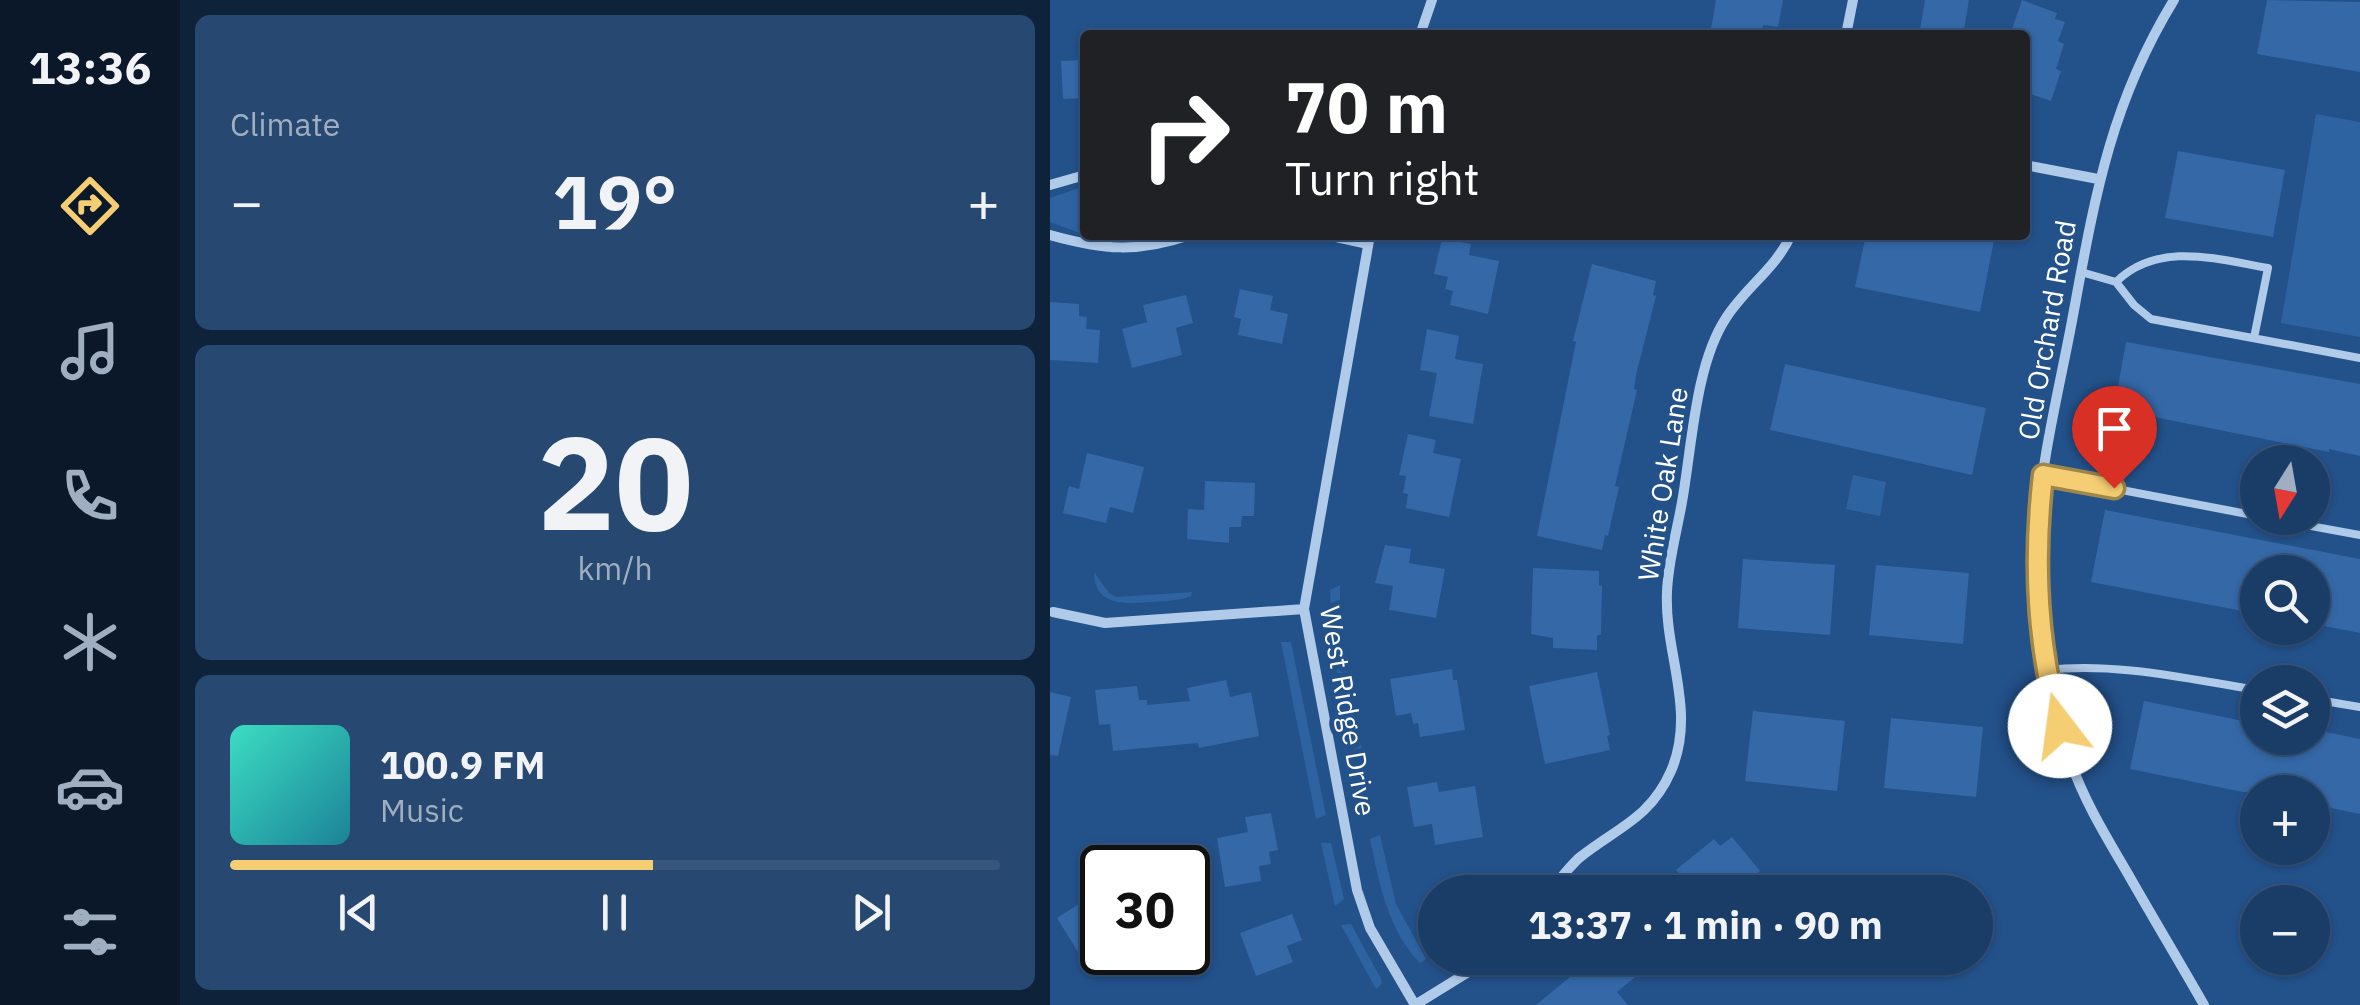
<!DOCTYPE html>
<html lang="en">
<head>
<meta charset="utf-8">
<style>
	:root { --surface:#1a3d68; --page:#274871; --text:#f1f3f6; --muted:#9faec0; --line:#38567c; --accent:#f5ce73 }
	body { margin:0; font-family:"IBM Plex Sans",sans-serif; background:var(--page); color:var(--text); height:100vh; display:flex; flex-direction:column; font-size:38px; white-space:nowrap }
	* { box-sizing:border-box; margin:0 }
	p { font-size:32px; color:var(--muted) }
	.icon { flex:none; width:55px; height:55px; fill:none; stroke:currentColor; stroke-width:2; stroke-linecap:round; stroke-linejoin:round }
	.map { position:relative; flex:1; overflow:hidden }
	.details { display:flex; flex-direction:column; gap:15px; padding:15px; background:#0e2239; width:870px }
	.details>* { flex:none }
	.guide { position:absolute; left:30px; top:30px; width:950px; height:210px; border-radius:10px; box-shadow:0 2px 8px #0004,0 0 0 2px var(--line); background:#202124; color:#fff; overflow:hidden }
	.needle { width:65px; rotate:191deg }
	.fabs { position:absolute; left:1190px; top:445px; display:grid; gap:20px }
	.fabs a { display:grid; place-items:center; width:90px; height:90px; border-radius:50%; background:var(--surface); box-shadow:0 2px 8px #0004,0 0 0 2px var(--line); font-size:50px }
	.speed { position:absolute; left:30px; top:845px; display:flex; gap:20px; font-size:50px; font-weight:700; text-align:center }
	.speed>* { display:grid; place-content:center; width:130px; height:130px; border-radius:50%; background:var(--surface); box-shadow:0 2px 8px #0004,0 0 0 2px var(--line); line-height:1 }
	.speed .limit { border:5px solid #111; border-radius:15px; background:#fff; color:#111 }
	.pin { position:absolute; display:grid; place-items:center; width:85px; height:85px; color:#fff; margin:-102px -42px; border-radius:50% 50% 50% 0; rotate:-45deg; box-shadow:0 0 10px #0007 }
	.pin .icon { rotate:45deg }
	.me { position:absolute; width:110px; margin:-55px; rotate:345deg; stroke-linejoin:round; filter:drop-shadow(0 0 8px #0008) }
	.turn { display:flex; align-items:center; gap:35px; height:210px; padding:0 40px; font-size:45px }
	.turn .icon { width:130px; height:130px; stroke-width:2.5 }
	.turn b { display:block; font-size:70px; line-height:85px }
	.big { font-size:75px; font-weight:700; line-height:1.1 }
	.details .card { flex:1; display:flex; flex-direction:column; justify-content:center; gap:15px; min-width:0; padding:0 35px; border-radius:15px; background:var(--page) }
	.details .dial { align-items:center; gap:0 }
	.dial b { font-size:130px; line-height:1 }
	.song { display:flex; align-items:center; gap:30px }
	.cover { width:120px; height:120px; border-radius:15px; background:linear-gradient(135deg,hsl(170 70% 55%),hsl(190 70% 35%)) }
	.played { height:10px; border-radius:5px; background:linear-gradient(90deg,var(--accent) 55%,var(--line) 55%) }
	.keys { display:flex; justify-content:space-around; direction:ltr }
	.heat { display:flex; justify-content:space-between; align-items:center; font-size:55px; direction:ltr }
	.trip { position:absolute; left:368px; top:875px; width:575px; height:100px; border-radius:50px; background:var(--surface); box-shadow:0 2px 8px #0004,0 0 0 2px var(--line); font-weight:700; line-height:100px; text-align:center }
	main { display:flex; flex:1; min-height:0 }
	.dock { display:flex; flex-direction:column; width:180px; justify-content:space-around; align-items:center; background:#0a182a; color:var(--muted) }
	.dock .icon { width:70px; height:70px }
	.dock .active { color:var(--accent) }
	.dock b { font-size:45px; color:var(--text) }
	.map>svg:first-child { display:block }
</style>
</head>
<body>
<main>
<nav class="dock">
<b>13:36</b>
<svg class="icon active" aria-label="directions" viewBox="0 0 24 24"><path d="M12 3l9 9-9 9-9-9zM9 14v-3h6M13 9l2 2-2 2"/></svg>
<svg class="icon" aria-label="music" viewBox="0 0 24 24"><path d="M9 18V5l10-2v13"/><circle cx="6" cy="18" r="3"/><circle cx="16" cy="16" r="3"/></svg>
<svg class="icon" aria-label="phone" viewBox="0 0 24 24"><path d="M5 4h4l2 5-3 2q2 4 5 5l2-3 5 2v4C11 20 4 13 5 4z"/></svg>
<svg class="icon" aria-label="climate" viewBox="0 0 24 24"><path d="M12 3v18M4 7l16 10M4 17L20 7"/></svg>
<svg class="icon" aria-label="car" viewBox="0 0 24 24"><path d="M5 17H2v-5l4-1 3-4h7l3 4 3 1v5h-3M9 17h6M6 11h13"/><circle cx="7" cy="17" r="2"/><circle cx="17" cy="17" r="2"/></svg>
<svg class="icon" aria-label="filters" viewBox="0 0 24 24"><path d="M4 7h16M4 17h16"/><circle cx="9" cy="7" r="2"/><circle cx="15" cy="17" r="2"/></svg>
</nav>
<section class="details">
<div class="card"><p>Climate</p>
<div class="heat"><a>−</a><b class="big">19°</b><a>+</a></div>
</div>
<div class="card dial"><b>20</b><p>km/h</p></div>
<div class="card">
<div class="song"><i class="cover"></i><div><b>100.9 FM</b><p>Music</p></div></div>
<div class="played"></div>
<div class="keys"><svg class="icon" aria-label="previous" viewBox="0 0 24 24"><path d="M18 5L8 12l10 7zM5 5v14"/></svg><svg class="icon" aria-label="pause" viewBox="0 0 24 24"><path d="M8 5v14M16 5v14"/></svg><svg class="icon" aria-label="next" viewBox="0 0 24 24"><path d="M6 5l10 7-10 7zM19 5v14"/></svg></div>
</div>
</section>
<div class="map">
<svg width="1310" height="1005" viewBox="0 0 1310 1005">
	<rect width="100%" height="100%" fill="#23518a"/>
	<path fill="#2e63a2" d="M1266,114L1310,122V337L1231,323Z
		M35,186V235L0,222V198Z
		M803,475L836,482L830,516L796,509Z
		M44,572L59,593L66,597L142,592L141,596C130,601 114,601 100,602C75,604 44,606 44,572Z
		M290,585V639L302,699L292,700L282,640L280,590Z
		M231,642H241L276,815L266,819Z
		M308,728L324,812L315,811L299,732Z
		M330,835L346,904L376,959L370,963C338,930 329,883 320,839Z
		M271,843H281L294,899L285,906Z
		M301,924L331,979L332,984L326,989L291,925Z"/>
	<path fill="#3468a7" d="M666,0H733L728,27L713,25L712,32L705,31L704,35H660Z
		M875,0H919L913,35H869Z
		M972,0L1007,13L1005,19L1015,22L1008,41L1014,44L1006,69L1011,71L1001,101L975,92V35H960Z
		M1217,0L1310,2V72L1207,54Z
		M35,60V98L13,99L11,61Z
		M1128,151L1235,170L1223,237L1115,218Z
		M816,235H945L930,312L805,287Z
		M392,238L421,244L419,255L449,261L438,314L400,305L403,291L395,289L398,277L384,274Z
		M542,264L606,281L603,295L606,296L586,375L584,389L587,390L565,486L569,487L558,536L555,535L552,550L487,536L526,342L523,341Z
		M190,289L223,296L220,310L238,314L232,344L188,335L191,319L184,317Z
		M136,295L143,323L126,328L132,355L82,368L72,329L97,322L93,305Z
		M0,302L29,304V316L37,317L36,329L50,330L48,363L0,360Z
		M377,329L409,336L405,359L433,364L423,424L379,416L387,373L370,370Z
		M1076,342L1310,384V456L1279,449V452L1064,409Z
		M735,364L936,408L922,475L720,430Z
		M358,434L386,440L383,453L411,459L399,517L356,508L358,494L353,493L356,476L349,475Z
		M37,453L94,467L83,513L60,507L56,523L13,513L19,486L29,489Z
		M155,481L205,483L204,516H192L191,527H179V543L137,539L138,509L154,510Z
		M1055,510L1310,559V633L1264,624L1274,572H1208V614L1041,582Z
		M335,545L361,549L359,563L395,569L386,618L339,610L343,586L325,583Z
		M693,559L785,565L780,635L688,628Z
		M826,565L919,573L913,644L819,635Z
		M483,568L549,571V585L552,586L551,635H547V650L503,648V638L481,634Z
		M402,669L403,680H407L415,730L370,737L368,723L363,724L361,713L346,716L340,679Z
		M547,672L560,735L557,736L560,750L495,764L479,686Z
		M176,680L180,697L201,692L209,736L149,748L148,743L63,751L60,724L49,725L45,690L87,686L89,700H97V705L140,701L137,688Z
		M0,692L21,697L8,756L0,755Z
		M1094,701L1208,724V738H1262V729L1310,739V814L1262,804V792H1193L1080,769Z
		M703,711L795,721L787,791L695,781Z
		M841,718L933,727L926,797L834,788Z
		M387,782L389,792L425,786L433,837L385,845L382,824L364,827L357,787Z
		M221,813L228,850L219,852L221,864L209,866L211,881L175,887L167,838L198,832L195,817Z
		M682,837L710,871L683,892H611L631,876L626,870L664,839L670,846Z
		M52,899V973L36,948L28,952L7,918L32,902L36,909Z
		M242,914L252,940L237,946L243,962L206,976L190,933Z
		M543,958H608L567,992L578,1005H486Z"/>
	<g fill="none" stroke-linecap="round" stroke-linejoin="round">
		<path stroke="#b0cbea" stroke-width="8" d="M1031,272L1066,282L1084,305L1101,319L1310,358
			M1066,282C1108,241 1166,259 1218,268L1204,338
			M993,475L1208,516
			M1217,518L1310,535
			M996,670C1067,662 1137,679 1208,690
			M1262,699L1310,707"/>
		<path stroke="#b0cbea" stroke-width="10" d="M1124,0C1059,106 1044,202 1022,321C1009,390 991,460 987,530C982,608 995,686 1020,760C1034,801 1057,838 1078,874C1103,918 1129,961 1154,1005
			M370,35L382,0
			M796,35L803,0
			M975,165L1048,179
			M0,185L35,175
			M0,235C54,250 87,253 140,235
			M277,235L318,244
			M320,235L254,609L307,890L320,928L365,1005
			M3,612L55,623L254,609
			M499,892C509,881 518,868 529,858C566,828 600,819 621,771C647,711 614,653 617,592C618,562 627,531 632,502C642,447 645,365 676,318C695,288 726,268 741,235
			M365,1005L441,958"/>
	</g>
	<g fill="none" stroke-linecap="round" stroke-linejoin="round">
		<g stroke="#9f864b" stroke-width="25">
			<path id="route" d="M1010,726C986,643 983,561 993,475L1064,488"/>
		</g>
		<use href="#route" stroke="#f5ce73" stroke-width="18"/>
	</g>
	<g text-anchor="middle" stroke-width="10" stroke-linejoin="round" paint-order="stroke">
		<g font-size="28" fill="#fff" stroke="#23518a">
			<text transform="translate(997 330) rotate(-80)" y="10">Old Orchard Road</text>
			<text transform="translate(613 484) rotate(-81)" y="10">White Oak Lane</text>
			<text transform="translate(298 711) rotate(80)" y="10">West Ridge Drive</text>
		</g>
	</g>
</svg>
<div class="fabs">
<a><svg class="needle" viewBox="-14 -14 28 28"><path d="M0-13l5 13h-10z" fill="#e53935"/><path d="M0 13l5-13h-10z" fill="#9faec0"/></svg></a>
<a><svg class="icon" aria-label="search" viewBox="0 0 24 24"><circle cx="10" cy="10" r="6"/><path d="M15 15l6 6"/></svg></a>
<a><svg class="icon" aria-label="layers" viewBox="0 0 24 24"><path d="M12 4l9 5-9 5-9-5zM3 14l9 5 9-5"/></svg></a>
<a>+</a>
<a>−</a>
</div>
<div class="speed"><div class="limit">30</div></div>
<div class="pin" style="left:1064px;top:488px;background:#d93025"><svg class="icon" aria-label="arrive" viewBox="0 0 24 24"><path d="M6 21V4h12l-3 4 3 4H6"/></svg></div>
<svg class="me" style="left:1010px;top:726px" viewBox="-20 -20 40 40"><circle r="19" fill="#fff"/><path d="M0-13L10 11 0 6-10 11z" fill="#f5ce73"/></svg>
<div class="trip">13:37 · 1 min · 90 m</div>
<div class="guide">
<div class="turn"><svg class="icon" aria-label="right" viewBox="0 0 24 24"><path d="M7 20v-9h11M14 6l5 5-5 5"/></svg><div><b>70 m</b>Turn right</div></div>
</div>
</div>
</main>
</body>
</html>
